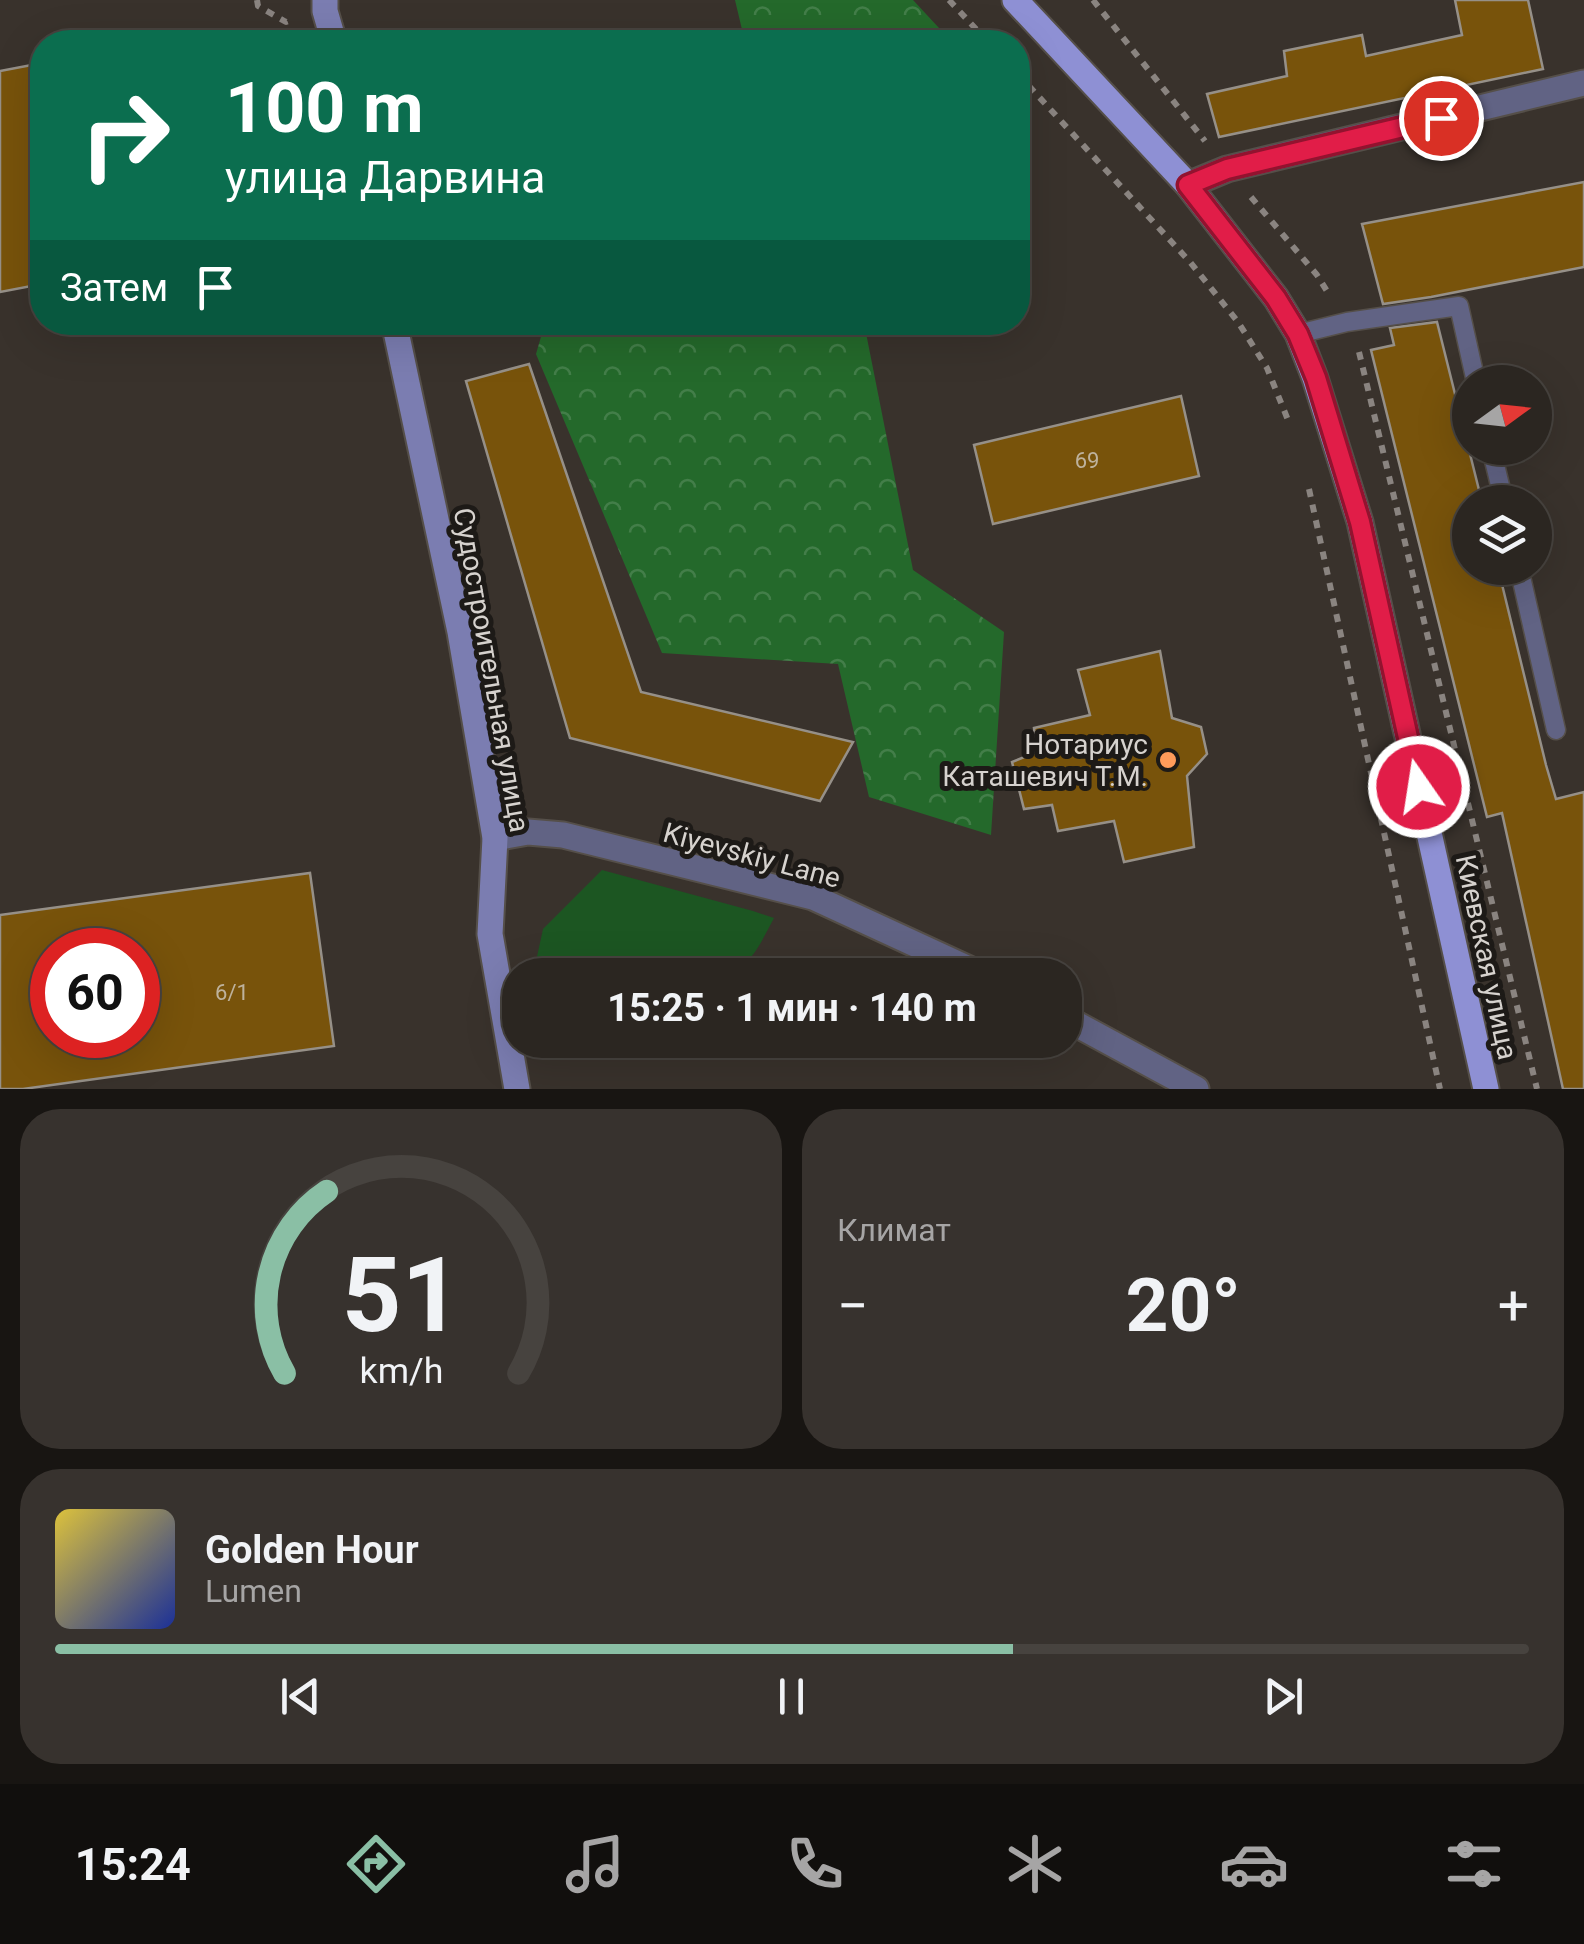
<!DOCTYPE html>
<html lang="ru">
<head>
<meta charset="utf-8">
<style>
	:root { --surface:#2b2621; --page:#37322e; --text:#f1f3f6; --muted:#a6a5a5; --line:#47433f; --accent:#8abfa5 }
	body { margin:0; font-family:Roboto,sans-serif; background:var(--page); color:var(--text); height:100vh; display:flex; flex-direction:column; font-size:38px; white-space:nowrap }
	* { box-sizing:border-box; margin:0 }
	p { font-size:32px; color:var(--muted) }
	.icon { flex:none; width:55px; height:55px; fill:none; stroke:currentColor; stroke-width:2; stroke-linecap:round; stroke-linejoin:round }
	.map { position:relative; height:1089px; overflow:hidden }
	.side { display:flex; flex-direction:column; gap:20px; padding:20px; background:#181512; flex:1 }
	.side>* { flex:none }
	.hud { position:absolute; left:30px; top:30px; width:1000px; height:305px; border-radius:40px; box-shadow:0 10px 40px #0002,0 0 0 2px var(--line); background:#0b6e4f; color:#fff; overflow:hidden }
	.needle { width:65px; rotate:75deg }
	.tools { position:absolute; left:1452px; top:365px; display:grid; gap:20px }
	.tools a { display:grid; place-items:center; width:100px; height:100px; border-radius:50%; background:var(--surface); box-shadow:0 10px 40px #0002,0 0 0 2px var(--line); font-size:50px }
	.speed { position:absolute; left:30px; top:928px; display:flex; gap:20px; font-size:50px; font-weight:700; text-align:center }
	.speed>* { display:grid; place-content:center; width:130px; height:130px; border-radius:50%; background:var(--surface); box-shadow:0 10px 40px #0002,0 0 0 2px var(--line); line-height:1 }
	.speed .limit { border:15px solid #d22; background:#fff; color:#111 }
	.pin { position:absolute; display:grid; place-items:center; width:85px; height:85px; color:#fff; margin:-42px; border:5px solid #fff; border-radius:50%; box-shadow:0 2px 10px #0007 }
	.me { position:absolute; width:110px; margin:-55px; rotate:347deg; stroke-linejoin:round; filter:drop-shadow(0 0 8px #0008) }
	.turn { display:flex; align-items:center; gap:35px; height:210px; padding:0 30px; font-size:45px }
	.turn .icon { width:130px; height:130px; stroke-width:2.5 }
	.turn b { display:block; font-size:70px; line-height:85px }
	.then { display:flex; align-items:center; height:95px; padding:0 30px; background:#0003; gap:20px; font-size:38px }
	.big { font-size:75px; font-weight:700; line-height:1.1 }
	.side .tile { flex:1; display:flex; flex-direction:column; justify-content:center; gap:15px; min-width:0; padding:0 35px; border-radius:40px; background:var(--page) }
	.side .dial { align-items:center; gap:0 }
	.dial svg { height:260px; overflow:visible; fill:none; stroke:var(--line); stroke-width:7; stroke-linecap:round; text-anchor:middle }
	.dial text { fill:var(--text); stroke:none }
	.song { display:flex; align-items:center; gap:30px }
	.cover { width:120px; height:120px; border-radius:15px; background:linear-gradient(135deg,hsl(50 70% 55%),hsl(230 70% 35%)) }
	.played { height:10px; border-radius:5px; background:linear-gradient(90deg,var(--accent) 65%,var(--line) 65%) }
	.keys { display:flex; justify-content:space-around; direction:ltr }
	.heat { display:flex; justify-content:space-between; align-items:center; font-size:55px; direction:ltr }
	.side .tiles { flex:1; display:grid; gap:20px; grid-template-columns:1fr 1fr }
	.tile:last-child { grid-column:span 2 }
	.trip { position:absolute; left:502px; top:958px; width:580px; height:100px; border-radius:40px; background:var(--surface); box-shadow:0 10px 40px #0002,0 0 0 2px var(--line); font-weight:700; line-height:100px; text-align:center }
	.tabs { display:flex; height:160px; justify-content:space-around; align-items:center; background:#110f0d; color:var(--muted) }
	.tabs .icon { width:70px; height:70px }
	.tabs .current { color:var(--accent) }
	.tabs b { font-size:45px; color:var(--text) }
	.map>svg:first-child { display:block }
</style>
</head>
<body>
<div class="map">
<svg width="1584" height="1089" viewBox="0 0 1584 1089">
	<defs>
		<pattern id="forest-crowns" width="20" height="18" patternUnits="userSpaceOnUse" patternTransform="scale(2.5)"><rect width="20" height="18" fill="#24692b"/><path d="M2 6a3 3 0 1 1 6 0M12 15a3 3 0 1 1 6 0" fill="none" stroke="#437e49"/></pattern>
	</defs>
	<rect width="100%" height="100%" fill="#39322c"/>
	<path fill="#1c5622" d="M602,870L753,911L774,918C760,944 748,975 715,975C703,975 695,976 684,969L673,972L670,975H533L543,929Z"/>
	<path fill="url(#forest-crowns)" d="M735,0H913L952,42H745Z
		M545,323H864L913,570L1004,632L991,835L869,797L838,664L662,653L536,354Z"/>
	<path fill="#78530b" stroke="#969088" stroke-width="2.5" fill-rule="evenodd" d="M1455,0H1528L1543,69L1219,137L1207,94L1287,76L1284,51L1362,35L1366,56L1462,35Z
		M42,63V284L0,292V71Z
		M1584,182V267L1431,297L1383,304L1362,224Z
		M1437,322L1482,502H1470V568H1498L1546,765L1556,799L1584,792V1089H1563L1502,813L1487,817L1371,350L1394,345L1390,328Z
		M529,364L641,692L853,742L820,801L570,738L466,381Z
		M1181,396L1199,476L993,524L974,445Z
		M1160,651L1172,718L1201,727L1207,754L1187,776L1194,847L1124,862L1114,821L1058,831L1052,805L1024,809L1012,762L1037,752L1034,728L1090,715L1078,670Z
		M310,873L334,1046L23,1089H0V915ZM52,950H138V1035H52Z
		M815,1040H875L870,1058Z"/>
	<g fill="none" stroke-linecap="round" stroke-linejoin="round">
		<g stroke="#554f49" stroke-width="21">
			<path id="service" d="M1298,334L1347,322L1459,306L1476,382
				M1491,448L1504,502
				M1519,568L1556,730"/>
		</g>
		<g stroke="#554f49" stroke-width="29">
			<path id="minor" d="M1188,185L1227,169L1584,83
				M495,838L528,832L563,835L813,897L982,975
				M1065,1018L1196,1089"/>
		</g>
		<g stroke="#554f49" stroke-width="29">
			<path id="secondary" d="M325,0V11L334,42
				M394,322L460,632L495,838L490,934L517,1089"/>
		</g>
		<g stroke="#554f49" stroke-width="29">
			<path id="primary" d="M1015,0L1188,185L1276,298L1298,334L1315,378L1360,522L1486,1089"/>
		</g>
		<path stroke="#8a8480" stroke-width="6" stroke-dasharray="8 8" stroke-linecap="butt" d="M257,0L258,6L286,22L292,20
			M949,0L988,42
			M1093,0L1205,141
			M1018,74L1190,262L1238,322L1267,368L1288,420
			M1251,197L1317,275L1330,296
			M1359,352L1537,1089
			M1309,489L1440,1089"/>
		<use href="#service" stroke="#616384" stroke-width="18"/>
		<use href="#minor" stroke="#616384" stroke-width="25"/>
		<use href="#secondary" stroke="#7b7db1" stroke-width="25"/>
		<use href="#primary" stroke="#8e90d4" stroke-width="25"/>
	</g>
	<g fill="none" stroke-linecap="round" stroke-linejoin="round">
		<g stroke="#92132f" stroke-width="25">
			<path id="route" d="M1419,787L1360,522L1316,378L1298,334L1276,298L1188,185L1227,169L1441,118"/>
		</g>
		<use href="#route" stroke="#e11d48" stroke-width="18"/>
	</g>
	<circle fill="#ff9b5a" stroke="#1d1a17" stroke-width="4" cx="1168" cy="760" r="10"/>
	<g text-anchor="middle" stroke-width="10" stroke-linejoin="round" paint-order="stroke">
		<g font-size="22" fill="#beb29d">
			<text x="1087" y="468">69</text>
			<text x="232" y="1000">6/1</text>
		</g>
		<g font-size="28" fill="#d6d2ce" stroke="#1d1a17">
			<text transform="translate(492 670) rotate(80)" y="10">Судостроительная улица</text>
			<text transform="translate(752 855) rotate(15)" y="10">Kiyevskiy Lane</text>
			<text transform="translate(1487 957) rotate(78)" y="10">Киевская улица</text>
		</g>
		<g font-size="28" fill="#d6d2ce" stroke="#1d1a17" text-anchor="end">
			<text x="1148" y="754">Нотариус<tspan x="1148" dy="32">Каташевич Т.М.</tspan></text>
		</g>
	</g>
</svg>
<div class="tools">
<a><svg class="needle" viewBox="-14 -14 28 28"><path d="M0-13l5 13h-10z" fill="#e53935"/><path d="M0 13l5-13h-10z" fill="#a6a5a5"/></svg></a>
<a><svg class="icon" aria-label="layers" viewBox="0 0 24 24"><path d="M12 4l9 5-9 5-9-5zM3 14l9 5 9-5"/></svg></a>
</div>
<div class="speed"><div class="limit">60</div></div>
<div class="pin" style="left:1441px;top:118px;background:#d93025"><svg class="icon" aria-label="arrive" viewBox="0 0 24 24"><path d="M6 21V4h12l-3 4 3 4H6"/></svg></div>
<svg class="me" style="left:1419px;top:787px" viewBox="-20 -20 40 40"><circle r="17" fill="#e11d48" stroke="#fff" stroke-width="3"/><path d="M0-11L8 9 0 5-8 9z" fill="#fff"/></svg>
<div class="trip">15:25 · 1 мин · 140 m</div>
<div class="hud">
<div class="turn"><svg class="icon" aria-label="right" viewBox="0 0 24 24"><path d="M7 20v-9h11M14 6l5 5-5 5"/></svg><div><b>100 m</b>улица Дарвина</div></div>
<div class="then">Затем<svg class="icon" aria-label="arrive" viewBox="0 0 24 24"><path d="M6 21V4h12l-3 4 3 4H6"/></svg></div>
</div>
</div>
<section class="side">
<div class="tiles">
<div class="tile dial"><svg viewBox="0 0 100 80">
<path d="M14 69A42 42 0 1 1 86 69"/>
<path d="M14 69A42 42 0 0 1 27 13" stroke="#8abfa5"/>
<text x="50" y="56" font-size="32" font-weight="700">51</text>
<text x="50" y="72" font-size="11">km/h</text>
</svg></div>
<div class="tile"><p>Климат</p>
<div class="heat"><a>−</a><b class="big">20°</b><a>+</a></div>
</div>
<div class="tile">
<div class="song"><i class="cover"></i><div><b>Golden Hour</b><p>Lumen</p></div></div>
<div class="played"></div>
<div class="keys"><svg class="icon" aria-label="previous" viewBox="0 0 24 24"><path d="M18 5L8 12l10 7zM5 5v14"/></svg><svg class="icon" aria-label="pause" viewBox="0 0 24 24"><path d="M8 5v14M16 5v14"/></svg><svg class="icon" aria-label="next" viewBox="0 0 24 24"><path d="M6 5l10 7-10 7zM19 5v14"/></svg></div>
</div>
</div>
</section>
<nav class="tabs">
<b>15:24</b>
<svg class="icon current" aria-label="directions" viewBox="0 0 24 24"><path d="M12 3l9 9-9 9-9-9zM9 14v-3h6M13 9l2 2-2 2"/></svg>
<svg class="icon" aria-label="music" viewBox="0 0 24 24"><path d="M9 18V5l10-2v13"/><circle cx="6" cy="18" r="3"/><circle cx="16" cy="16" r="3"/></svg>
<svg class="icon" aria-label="phone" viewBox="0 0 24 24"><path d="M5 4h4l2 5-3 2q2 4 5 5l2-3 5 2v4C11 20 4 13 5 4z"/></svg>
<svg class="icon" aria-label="climate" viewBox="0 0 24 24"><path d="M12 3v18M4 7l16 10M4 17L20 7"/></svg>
<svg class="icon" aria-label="car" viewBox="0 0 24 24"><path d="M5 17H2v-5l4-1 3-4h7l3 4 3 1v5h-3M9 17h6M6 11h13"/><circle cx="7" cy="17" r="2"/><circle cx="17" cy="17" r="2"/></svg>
<svg class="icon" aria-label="filters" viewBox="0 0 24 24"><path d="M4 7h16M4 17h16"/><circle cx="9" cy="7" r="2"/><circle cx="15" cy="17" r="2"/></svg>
</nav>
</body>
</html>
